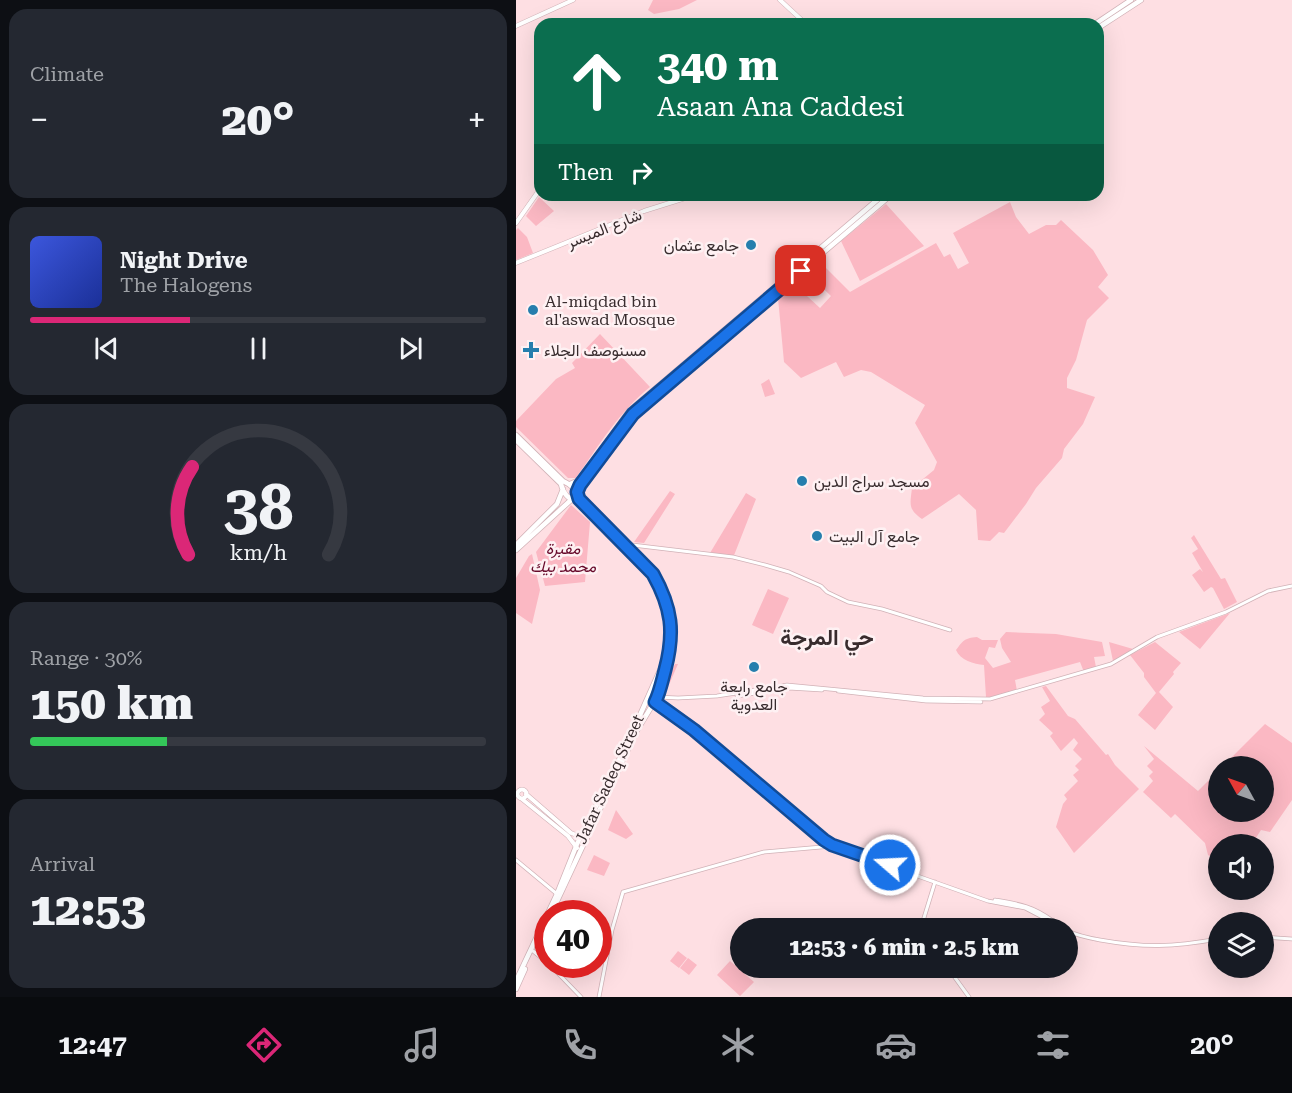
<!DOCTYPE html>
<html lang="en">
<head>
<meta charset="utf-8">
<style>
	:root { --surface:#171b24; --page:#242831; --text:#f1f3f6; --muted:#9ea1a6; --line:#363941; --accent:#db2777 }
	body { margin:0; font-family:"Roboto Serif",Vazirmatn,serif; background:var(--page); color:var(--text); height:100vh; display:flex; flex-direction:column; font-size:22px; white-space:nowrap }
	* { box-sizing:border-box; margin:0 }
	p { font-size:20px; color:var(--muted) }
	.icon { flex:none; width:33px; height:33px; fill:none; stroke:currentColor; stroke-width:2; stroke-linecap:round; stroke-linejoin:round }
	.map { position:relative; flex:1; overflow:hidden }
	.details { display:flex; flex-direction:column; gap:9px; padding:9px; background:#0d0f14; width:516px }
	.details>* { flex:none }
	.banner { position:absolute; left:18px; top:18px; width:570px; height:183px; border-radius:18px; box-shadow:0 6px 24px #0002; background:#0b6e4f; color:#fff; overflow:hidden }
	.needle { width:39px; rotate:310deg }
	.controls { position:absolute; left:692px; top:756px; display:grid; gap:12px }
	.controls a { display:grid; place-items:center; width:66px; height:66px; border-radius:50%; background:var(--surface); box-shadow:0 6px 24px #0002; font-size:30px }
	.speed { position:absolute; left:18px; top:900px; display:flex; gap:12px; font-size:30px; font-weight:700; text-align:center }
	.speed>* { display:grid; place-content:center; width:78px; height:78px; border-radius:50%; background:var(--surface); box-shadow:0 6px 24px #0002; line-height:1 }
	.speed .limit { border:9px solid #d22; background:#fff; color:#111 }
	.pin { position:absolute; display:grid; place-items:center; width:51px; height:51px; color:#fff; margin:-26px; border-radius:12px; box-shadow:0 3px 9px #0006 }
	.me { position:absolute; width:66px; margin:-33px; rotate:289deg; stroke-linejoin:round; filter:drop-shadow(0 0 4px #0008) }
	.turn { display:flex; align-items:center; gap:21px; height:126px; padding:0 24px; font-size:27px }
	.turn .icon { width:78px; height:78px; stroke-width:2.5 }
	.turn b { display:block; font-size:42px; line-height:51px }
	.then { display:flex; align-items:center; height:57px; padding:0 24px; background:#0003; gap:12px; font-size:22px }
	.big { font-size:45px; font-weight:800; line-height:1.1 }
	.details .card { flex:1; display:flex; flex-direction:column; justify-content:center; gap:9px; min-width:0; padding:0 21px; border-radius:18px; background:var(--page) }
	.details .dial { align-items:center; gap:0 }
	.dial svg { height:156px; overflow:visible; fill:none; stroke:var(--line); stroke-width:7; stroke-linecap:round; text-anchor:middle }
	.dial text { fill:var(--text); stroke:none }
	.song { display:flex; align-items:center; gap:18px }
	.cover { width:72px; height:72px; border-radius:9px; background:linear-gradient(135deg,hsl(230 70% 55%),hsl(230 70% 35%)) }
	.played { height:6px; border-radius:3px; background:linear-gradient(90deg,var(--accent) 35%,var(--line) 35%) }
	.keys { display:flex; justify-content:space-around; direction:ltr }
	.heat { display:flex; justify-content:space-between; align-items:center; font-size:33px; direction:ltr }
	.charge { height:9px; border-radius:4px; background:linear-gradient(90deg,#34c759 30%,var(--line) 0) }
	.trip { position:absolute; left:214px; top:918px; width:348px; height:60px; border-radius:30px; background:var(--surface); box-shadow:0 6px 24px #0002; font-weight:800; line-height:60px; text-align:center }
	.menu { display:flex; height:96px; justify-content:space-around; align-items:center; background:#090b0e; color:var(--muted) }
	.menu .icon { width:42px; height:42px }
	.menu .current { color:var(--accent) }
	.menu b { font-size:27px; color:var(--text) }
	main { display:flex; flex:1; min-height:0 }
	.map>svg:first-child { display:block }
</style>
</head>
<body>
<main>
<section class="details">
<div class="card"><p>Climate</p>
<div class="heat"><a>−</a><b class="big">20°</b><a>+</a></div>
</div>
<div class="card">
<div class="song"><i class="cover"></i><div><b>Night Drive</b><p>The Halogens</p></div></div>
<div class="played"></div>
<div class="keys"><svg class="icon" aria-label="previous" viewBox="0 0 24 24"><path d="M18 5L8 12l10 7zM5 5v14"/></svg><svg class="icon" aria-label="pause" viewBox="0 0 24 24"><path d="M8 5v14M16 5v14"/></svg><svg class="icon" aria-label="next" viewBox="0 0 24 24"><path d="M6 5l10 7-10 7zM19 5v14"/></svg></div>
</div>
<div class="card dial"><svg viewBox="0 0 100 80">
<path d="M14 69A42 42 0 1 1 86 69"/>
<path d="M14 69A42 42 0 0 1 16 24" stroke="#db2777"/>
<text x="50" y="56" font-size="32" font-weight="700">38</text>
<text x="50" y="72" font-size="11">km/h</text>
</svg></div>
<div class="card"><p>Range · 30%</p><b class="big">150 km</b><div class="charge"></div></div>
<div class="card"><p>Arrival</p><b class="big">12:53</b></div>
</section>
<div class="map">
<svg width="776" height="997" viewBox="0 0 776 997">
	<rect width="100%" height="100%" fill="#fedfe3"/>
	<path fill="#fbb8c3" d="M137,0H181L163,9L138,14L132,10Z
		M23,197L38,211L20,226L10,216Z
		M494,202L500,217L513,234L530,225H540L545,220L577,250L592,275L582,287L593,298L571,320L560,360L551,378V388L579,397L567,424L548,449L546,458L520,488L510,504L488,533L483,532L474,541L462,540L460,510L443,494L406,519C392,509 394,505 396,488L418,470L421,462L399,423L409,405L355,372L345,370L328,377L320,362L285,378L268,362L262,298L279,285L304,308L315,296L292,274L305,263L334,292L420,243L428,257L434,254L442,269L453,263L437,233Z
		M370,204L408,246L344,281L325,241Z
		M2,228L11,237L17,253L0,260V230Z
		M84,334L134,387C103,412 83,445 60,478H52L0,427V421L40,379L59,368L56,363Z
		M253,379L259,394L249,397L245,384Z
		M154,491L159,494L128,543L118,542Z
		M230,493L240,499L217,558L194,553Z
		M55,505L74,522L69,582L29,586L20,552Z
		M678,535L705,579L709,578L721,602L708,609L697,588L695,587L688,592L676,575L684,569L687,572L676,553L682,549L675,538Z
		M16,554L24,590L16,624L0,613V578L13,556Z
		M252,589L273,598L257,634L236,625Z
		M714,613L684,649L663,632Z
		M490,632L540,634L586,642L589,656L578,657L580,667L568,672L564,662L499,680L501,691L473,698L470,697L468,665C458,664 444,660 440,650C447,641 448,638 461,637L466,640H482L479,648L473,647L469,658L477,668L495,662L486,648L484,639Z
		M593,642L617,649L597,661Z
		M639,642L665,663L657,672L658,674L643,692L657,707L639,730L622,715L640,693L628,677V673L614,655Z
		M159,664H162L149,694H145L151,673L154,671L153,667L157,668Z
		M530,686L552,716L559,719L590,755L592,754L599,765L623,789L558,853L540,827L547,804L551,799L548,795L562,781L557,775L563,770L559,766L566,759L557,750L562,743L558,738L545,751L534,736L537,733L523,720L529,714L525,707L534,701L526,687Z
		M749,724L776,743V800L754,832L745,830L736,844H702V861L692,855L689,843L659,814L655,818L627,792L637,781L633,776L637,772L631,766L638,759L628,746L682,791L702,771V812H747V766H707Z
		M100,810L117,834L110,839L92,830Z
		M78,855L94,863L88,876L71,870Z
		M162,951L171,958L163,968L154,961Z
		M172,958L181,965L173,975L164,968Z
		M214,961L238,982L224,996L201,975Z"/>
	<g fill="none" stroke-linecap="round" stroke-linejoin="round">
		<g stroke="#d1b2b7" stroke-width="4.5">
			<path id="tertiary" d="M108,544L217,557L249,565L273,572L305,586L311,592L332,602L366,609L434,630
				M322,691L410,701L465,702
				M221,696L272,688L306,690
				M141,697L162,698L201,696L271,685L407,698L474,699L595,664L641,637L710,612L752,591L776,586
				M139,702L178,731L303,836L317,845
				M0,860L41,894
				M479,900C503,904 517,906 537,921
				M401,928L407,921L419,882
				M552,931C562,936 573,938 584,940C629,948 657,947 702,939
				M747,937L776,939
				M17,951L32,963
				M33,964L65,997
				M432,968L453,997
				M83,997L96,930L107,892L248,852L317,846L472,901L509,908L547,928"/>
		</g>
		<g stroke="#d1b2b7" stroke-width="5">
			<path id="secondary" d="M264,0L290,24
				M0,26L57,0
				M0,223L24,189
				M0,263L128,211L179,195
				M1.5 794a4.5 4.5 0 1 1 9 0a4.5 4.5 0 1 1-9 0Z
				M10,794L55,833L71,839
				M6,799L52,836L61,848"/>
		</g>
		<g stroke="#d1b2b7" stroke-width="6">
			<path id="primary" d="M579,24L615,0
				M582,28L625,0
				M0,435L47,481C56,485 60,490 63,499L137,575C146,589 152,603 154,620
				M0,440L45,484C47,494 52,499 61,502L135,577L149,608L152,631L151,648L145,668L112,742L61,844L41,894L0,981
				M54,484L61,481L67,475L113,411L367,195
				M61,493L64,485L117,414L375,195
				M0,545L41,504L47,489
				M0,550L55,500
				M35,914L120,732L140,699L154,651L155,637
				M0,989L9,969"/>
		</g>
		<use href="#tertiary" stroke="#fff" stroke-width="3"/>
		<use href="#secondary" stroke="#fff" stroke-width="4"/>
		<use href="#primary" stroke="#fff" stroke-width="4.5"/>
	</g>
	<g fill="none" stroke-linecap="round" stroke-linejoin="round">
		<g stroke="#114b97" stroke-width="15">
			<path id="route" d="M285,271L117,414L64,485L61,492L63,499L137,574C156,608 159,632 149,670C146,681 144,692 139,702L178,730L308,840L316,845L374,865"/>
		</g>
		<use href="#route" stroke="#1a73e8" stroke-width="10"/>
	</g>
	<g fill="#267ead" stroke="#fef1f3" stroke-width="2">
		<circle cx="235" cy="245" r="6"/>
		<circle cx="17" cy="310" r="6"/>
		<path d="M12 341h6v6h6v6h-6v6h-6v-6h-6v-6h6z"/>
		<circle cx="286" cy="481" r="6"/>
		<circle cx="301" cy="536" r="6"/>
		<circle cx="238" cy="667" r="6"/>
	</g>
	<g text-anchor="middle" stroke-width="5" stroke-linejoin="round" paint-order="stroke">
		<g font-size="16" fill="#382c2e" stroke="#fef1f3">
			<text transform="translate(88 228) rotate(-22)" y="6">شارع الميسر</text>
			<text transform="translate(93 779) rotate(-65)" y="6">Jafar Sadeq Street</text>
		</g>
		<g font-size="16" fill="#382c2e" stroke="#fef1f3" text-anchor="start">
			<text x="223" y="251" text-anchor="end">جامع عثمان</text>
			<text x="29" y="307">Al-miqdad bin<tspan x="29" dy="18">al'aswad Mosque</tspan></text>
			<text x="28" y="356">مسنوصف الجلاء</text>
			<text x="298" y="487">مسجد سراج الدين</text>
			<text x="313" y="542">جامع آل البيت</text>
			<text x="238" y="692" text-anchor="middle">جامع رابعة<tspan x="238" dy="18">العدوية</tspan></text>
		</g>
		<g font-size="16" font-style="italic" fill="#67092a" stroke="#fef1f3">
			<text x="47" y="554">مقبرة<tspan x="47" dy="18">محمد بيك</tspan></text>
		</g>
		<g font-size="22" font-weight="bold" fill="#382c2e" stroke="#fef1f3">
			<text x="311" y="645">حي المرجة</text>
		</g>
	</g>
</svg>
<div class="controls">
<a><svg class="needle" viewBox="-14 -14 28 28"><path d="M0-13l5 13h-10z" fill="#e53935"/><path d="M0 13l5-13h-10z" fill="#9ea1a6"/></svg></a>
<a><svg class="icon" aria-label="sound" viewBox="0 0 24 24"><path d="M4 9h4l5-4v14l-5-4H4zM17 9q2 3 0 6"/></svg></a>
<a><svg class="icon" aria-label="layers" viewBox="0 0 24 24"><path d="M12 4l9 5-9 5-9-5zM3 14l9 5 9-5"/></svg></a>
</div>
<div class="speed"><div class="limit">40</div></div>
<div class="pin" style="left:285px;top:271px;background:#d93025"><svg class="icon" aria-label="arrive" viewBox="0 0 24 24"><path d="M6 21V4h12l-3 4 3 4H6"/></svg></div>
<svg class="me" style="left:374px;top:865px" viewBox="-20 -20 40 40"><circle r="17" fill="#1a73e8" stroke="#fff" stroke-width="3"/><path d="M0-11L8 9 0 5-8 9z" fill="#fff"/></svg>
<div class="trip">12:53 · 6 min · 2.5 km</div>
<div class="banner">
<div class="turn"><svg class="icon" aria-label="ahead" viewBox="0 0 24 24"><path d="M12 20V5M6 11l6-6 6 6"/></svg><div><b>340 m</b>Asaan Ana Caddesi</div></div>
<div class="then">Then<svg class="icon" aria-label="right" viewBox="0 0 24 24"><path d="M7 20v-9h11M14 6l5 5-5 5"/></svg></div>
</div>
</div>
</main>
<nav class="menu">
<b>12:47</b>
<svg class="icon current" aria-label="directions" viewBox="0 0 24 24"><path d="M12 3l9 9-9 9-9-9zM9 14v-3h6M13 9l2 2-2 2"/></svg>
<svg class="icon" aria-label="music" viewBox="0 0 24 24"><path d="M9 18V5l10-2v13"/><circle cx="6" cy="18" r="3"/><circle cx="16" cy="16" r="3"/></svg>
<svg class="icon" aria-label="phone" viewBox="0 0 24 24"><path d="M5 4h4l2 5-3 2q2 4 5 5l2-3 5 2v4C11 20 4 13 5 4z"/></svg>
<svg class="icon" aria-label="climate" viewBox="0 0 24 24"><path d="M12 3v18M4 7l16 10M4 17L20 7"/></svg>
<svg class="icon" aria-label="car" viewBox="0 0 24 24"><path d="M5 17H2v-5l4-1 3-4h7l3 4 3 1v5h-3M9 17h6M6 11h13"/><circle cx="7" cy="17" r="2"/><circle cx="17" cy="17" r="2"/></svg>
<svg class="icon" aria-label="filters" viewBox="0 0 24 24"><path d="M4 7h16M4 17h16"/><circle cx="9" cy="7" r="2"/><circle cx="15" cy="17" r="2"/></svg>
<b>20°</b>
</nav>
</body>
</html>
